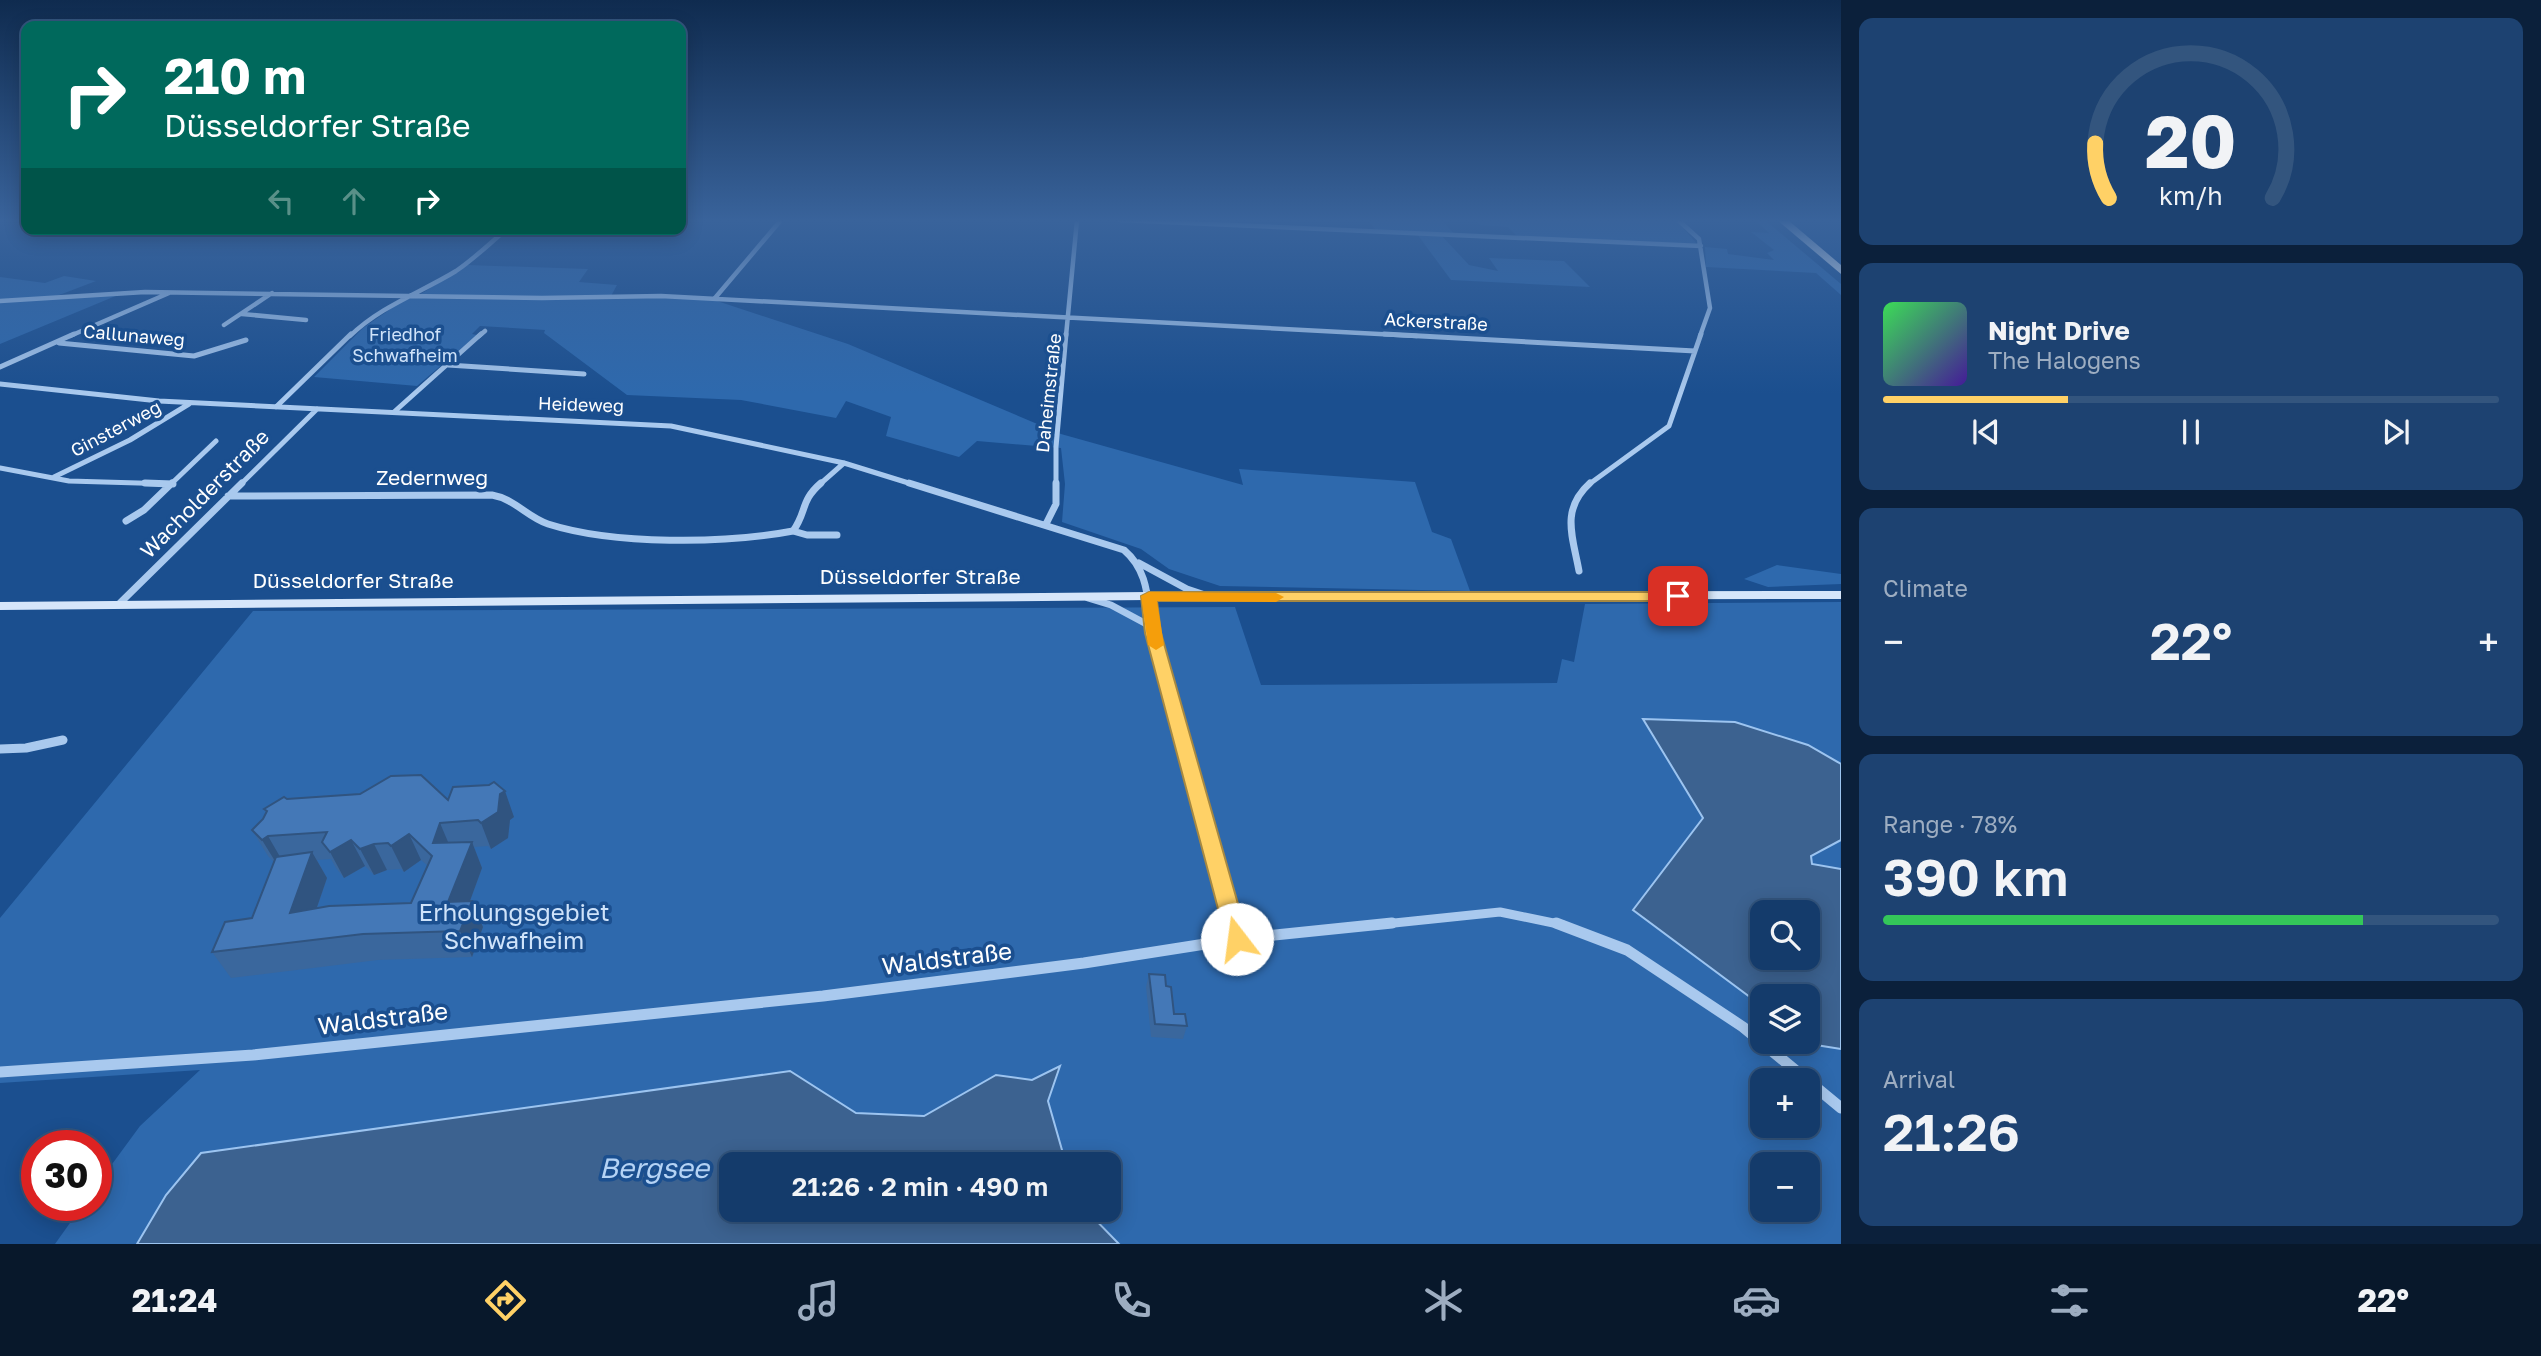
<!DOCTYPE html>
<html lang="en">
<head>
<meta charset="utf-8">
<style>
	:root { --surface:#143b6b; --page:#1d4271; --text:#f1f3f6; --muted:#9dadc1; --line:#33557e; --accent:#ffd166 }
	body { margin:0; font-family:"Golos Text",sans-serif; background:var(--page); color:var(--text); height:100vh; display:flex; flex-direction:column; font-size:26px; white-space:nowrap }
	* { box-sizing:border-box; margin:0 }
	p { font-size:23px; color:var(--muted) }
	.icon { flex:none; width:38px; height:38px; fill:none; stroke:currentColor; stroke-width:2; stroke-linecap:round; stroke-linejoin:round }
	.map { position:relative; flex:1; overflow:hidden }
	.panel { display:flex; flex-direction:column; gap:18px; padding:18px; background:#0b203b; width:700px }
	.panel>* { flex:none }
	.guide { position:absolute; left:21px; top:21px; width:665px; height:214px; border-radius:14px; box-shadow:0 4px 18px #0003,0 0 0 2px var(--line); background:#00695c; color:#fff; overflow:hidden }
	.fabs { position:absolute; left:1750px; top:900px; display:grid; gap:14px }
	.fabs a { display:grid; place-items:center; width:70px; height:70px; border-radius:14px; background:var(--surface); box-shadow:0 4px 18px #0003,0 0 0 2px var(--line); font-size:35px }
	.speed { position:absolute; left:21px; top:1130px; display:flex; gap:14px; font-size:35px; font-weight:700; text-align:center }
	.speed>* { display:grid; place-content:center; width:91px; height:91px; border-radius:50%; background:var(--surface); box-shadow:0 4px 18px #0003,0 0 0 2px var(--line); line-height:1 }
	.speed .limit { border:10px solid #d22; background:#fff; color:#111 }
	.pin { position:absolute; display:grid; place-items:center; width:60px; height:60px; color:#fff; margin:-30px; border-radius:14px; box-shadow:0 4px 10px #0006 }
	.me { position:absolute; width:77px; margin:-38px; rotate:345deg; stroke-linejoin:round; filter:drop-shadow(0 0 5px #0008) }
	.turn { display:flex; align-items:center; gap:24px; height:147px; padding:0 28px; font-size:32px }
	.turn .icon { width:91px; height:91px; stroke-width:2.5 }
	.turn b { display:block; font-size:49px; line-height:60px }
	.lanes { display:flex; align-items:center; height:66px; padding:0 28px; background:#0003; justify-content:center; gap:35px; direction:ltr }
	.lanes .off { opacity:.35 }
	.big { font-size:52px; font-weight:600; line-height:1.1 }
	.panel .card { flex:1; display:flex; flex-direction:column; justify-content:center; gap:10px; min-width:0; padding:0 24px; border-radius:14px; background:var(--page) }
	.panel .dial { align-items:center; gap:0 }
	.dial svg { height:182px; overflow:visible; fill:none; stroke:var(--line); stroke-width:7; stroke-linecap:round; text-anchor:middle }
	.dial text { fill:var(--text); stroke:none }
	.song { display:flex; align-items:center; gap:21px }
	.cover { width:84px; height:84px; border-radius:10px; background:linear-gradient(135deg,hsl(130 70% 55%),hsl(260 70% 35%)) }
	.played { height:7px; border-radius:4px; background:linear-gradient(90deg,var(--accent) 30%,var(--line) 30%) }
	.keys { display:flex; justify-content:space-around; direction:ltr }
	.heat { display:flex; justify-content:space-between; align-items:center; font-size:38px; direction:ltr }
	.charge { height:10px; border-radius:5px; background:linear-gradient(90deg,#34c759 78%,var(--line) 0) }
	.trip { position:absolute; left:719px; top:1152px; width:402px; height:70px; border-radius:14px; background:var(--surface); box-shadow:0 4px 18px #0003,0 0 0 2px var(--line); font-weight:600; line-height:70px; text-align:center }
	.tabs { display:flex; height:112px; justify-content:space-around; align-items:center; background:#08182b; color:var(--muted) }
	.tabs .icon { width:49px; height:49px }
	.tabs .selected { color:var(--accent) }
	.tabs b { font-size:32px; color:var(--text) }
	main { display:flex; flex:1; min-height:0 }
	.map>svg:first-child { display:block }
</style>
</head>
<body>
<main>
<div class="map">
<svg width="1841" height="1244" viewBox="0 0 1841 1244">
	<rect width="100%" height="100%" fill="#1b4f8f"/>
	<path fill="#2e69ad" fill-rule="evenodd" d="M1369,220H1442L1454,234L1441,235L1469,265L1498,271L1489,258L1564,261L1590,287L1451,280L1417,234L1376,231Z
		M1475,220H1676L1697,244L1518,237L1508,227L1480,225Z
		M1755,220H1765L1841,284V295L1816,273L1706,267L1705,247L1727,249L1728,254L1774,260L1767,253L1774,250L1751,232L1769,233Z
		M467,265L588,269L579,282L617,285L611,296L708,298L848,344L1061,434L1243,485L1239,469L1415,482L1432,532L1451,539L1470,591L1220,586L1169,569L1141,549L1062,522L1065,484L1061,448L977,441L959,457L886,436L891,417L846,401L836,418L741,400L627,395L544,333L545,330L480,326L472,334L477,335L417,386L314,377L363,328L405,299L416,297Z
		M64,276L96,281L54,297L118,295L0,344V277L45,283Z
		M1777,565L1841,574V584L1768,587L1744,579Z
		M1841,602V1244H55L82,1206H96V1186L140,1126L200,1070L0,1083V918L253,611L1235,607L1261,685L1557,683L1562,659L1574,662L1585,604ZM1762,912H1808V957H1762ZM1762,996H1808V1041H1762ZM1762,1080H1808V1125H1762ZM732,1164H1110V1209H732ZM1762,1164H1808V1209H1762Z"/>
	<path fill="#3c6290" stroke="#9cc4f0" stroke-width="2" fill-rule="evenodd" d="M1643,719L1735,722L1808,745L1841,764V840L1811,856L1812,864L1841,869V1049L1816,1045L1808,1039V996H1762V1006L1633,910L1703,818ZM1762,912H1808V957H1762Z
		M1060,1066L1048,1101L1066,1164H732V1209H1085L1119,1244H137L166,1195L201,1153L790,1071L856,1113L924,1116L996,1075L1032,1080Z"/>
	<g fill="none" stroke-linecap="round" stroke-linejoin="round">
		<path stroke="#a9c9ee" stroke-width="4.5" d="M1119,220L1701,246
			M1678,220L1699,239L1710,308L1700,336
			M715,298L781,220
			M0,301L145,292L542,298L661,296L1417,336
			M242,314L306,320
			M224,325L272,293
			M70,336L169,293
			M350,336C381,306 420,293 456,271C474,259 490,243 507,229
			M479,336L485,331
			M1066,336L1077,220"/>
		<path stroke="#a9c9ee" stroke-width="5" d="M1384,334L1695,351
			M59,343L194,356L246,340
			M448,365L584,374
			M0,367L74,334
			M0,384L159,401L671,426L844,463L915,485
			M276,407L351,334
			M394,412L481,334
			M0,468L69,481L173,484
			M54,477L130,440L189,404
			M170,485L216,441
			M240,485L317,409
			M819,485L844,463
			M1056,485V447L1066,334
			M1588,485L1669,426L1701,334"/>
		<path stroke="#a9c9ee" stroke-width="7" d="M145,483L173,484
			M909,483L1124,550C1150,572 1147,603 1153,633C1156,648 1161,662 1165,677
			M228,496L492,495C515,499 527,517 548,524C614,545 725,544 793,531C807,512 800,501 821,483
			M126,521L144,510L172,483
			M1046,524L1056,504V483
			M793,531L807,535H837
			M1139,563L1187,589L1205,595
			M1579,571C1573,537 1560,510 1590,483
			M1088,598L1111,605L1152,627
			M119,604L242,483"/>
		<path stroke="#a9c9ee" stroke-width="9" d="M1165,675L1233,925
			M0,749L26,748L63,740
			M1375,925L1500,912L1563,925"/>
		<path stroke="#a9c9ee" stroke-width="11" d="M1233,923L1237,939
			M1556,923L1627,950L1743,1027L1841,1108
			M0,1072L253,1055L823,996L1084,963L1237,939L1392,923"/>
		<path fill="#d6e6fa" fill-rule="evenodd" d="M1841,591V599L1148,600L0,610V602L1148,592Z"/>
		<path fill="#fff" fill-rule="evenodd" d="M1777,220H1788L1841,265V274Z"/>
	</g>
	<path fill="#3a679d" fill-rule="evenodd" d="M287,799L448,800L514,817L510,820L508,838L491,849L488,846L474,847L482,868L470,901L483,927L472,957L378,960L231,978L212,952L252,918L274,862L268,856L252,830L263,819L266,813L264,809ZM331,859L336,868L344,878L365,866L374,875L387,870L401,869L404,872L421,860L428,866L411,903L317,908L327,878L317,860Z
		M1149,974L1174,1014L1187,1026L1183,1039L1151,1037L1146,987Z"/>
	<path fill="#305480" d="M505,791L514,817L510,820L508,838L491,849L481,823L500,794Z
		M440,823L451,849L433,843Z
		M409,834L421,860L404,872L391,846Z
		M268,836L283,862L278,866L262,840Z
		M351,840L365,866L344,878L330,852Z
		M472,842L482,868L460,928L448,902Z
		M374,844L387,870L374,875L360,849Z
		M312,852L327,878L306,939L290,913Z
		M472,901L483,927L472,957L460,931Z"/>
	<path fill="#4478b7" stroke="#305480" stroke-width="2" d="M421,775L448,800L453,787L489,785L494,782L505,791L500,794L498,812L481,823L478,820L440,823L433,843L472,842L448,902L472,901L460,931L363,934L212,952L225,922L252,918L276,857L312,852L290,913L329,906L411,903L432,856L409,834L391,846L388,843L374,844L360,849L351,840L330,852L322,842L327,832L268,836L262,840L252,830L263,819L267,811L264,809L284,797L287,799L360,794L391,776Z
		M1149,974L1165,975L1166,986L1171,987L1174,1014H1185L1187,1026L1155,1024Z"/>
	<linearGradient id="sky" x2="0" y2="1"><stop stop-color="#0f2b4f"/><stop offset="0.56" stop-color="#39639b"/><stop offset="1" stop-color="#39639b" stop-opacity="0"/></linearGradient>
	<rect width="1841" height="394" fill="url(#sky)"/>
	<path fill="#ffd166" stroke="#a68842" stroke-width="2" d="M1149,592H1678L1686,596L1678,601H1157L1161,633L1248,939L1245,945L1237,948L1229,945L1226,939L1145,633L1141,596Z"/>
	<path fill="#f59e0b" d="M1149,592L1276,593L1284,597L1276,602L1157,601L1164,645L1156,650L1148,645L1141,596Z"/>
	<g text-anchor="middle" stroke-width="7" stroke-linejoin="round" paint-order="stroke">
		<g font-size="18" fill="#fff" stroke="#1b4f8f">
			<text transform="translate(1436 322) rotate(3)" y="6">Ackerstraße</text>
			<text transform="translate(134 336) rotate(5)" y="6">Callunaweg</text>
			<text transform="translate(1049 393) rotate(-84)" y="6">Daheimstraße</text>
			<text transform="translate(581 405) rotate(2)" y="6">Heideweg</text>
			<text transform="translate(116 429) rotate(-28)" y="6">Ginsterweg</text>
		</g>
		<g font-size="18" fill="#cfe3fa" stroke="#1b4f8f">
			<text x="405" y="341">Friedhof<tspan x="405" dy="21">Schwafheim</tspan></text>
		</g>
		<g font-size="21" fill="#fff" stroke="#1b4f8f">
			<text x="432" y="485">Zedernweg</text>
			<text transform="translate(205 494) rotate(-45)" y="7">Wacholderstraße</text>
			<text x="920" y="584">Düsseldorfer Straße</text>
			<text x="353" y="588">Düsseldorfer Straße</text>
		</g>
		<g font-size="24" fill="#cfe3fa" stroke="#1b4f8f">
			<text x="514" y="921">Erholungsgebiet<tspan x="514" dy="28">Schwafheim</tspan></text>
		</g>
		<g font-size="24" fill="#fff" stroke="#1b4f8f">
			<text transform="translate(947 959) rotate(-7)" y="8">Waldstraße</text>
			<text transform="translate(383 1019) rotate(-7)" y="8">Waldstraße</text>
		</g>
		<g font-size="28" font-style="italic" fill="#b5d3f5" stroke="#1b4f8f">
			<text x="654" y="1178">Bergsee</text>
		</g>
	</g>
</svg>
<div class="fabs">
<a><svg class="icon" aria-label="search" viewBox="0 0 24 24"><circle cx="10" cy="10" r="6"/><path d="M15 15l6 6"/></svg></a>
<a><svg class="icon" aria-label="layers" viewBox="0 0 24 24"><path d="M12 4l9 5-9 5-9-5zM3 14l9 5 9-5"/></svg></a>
<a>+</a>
<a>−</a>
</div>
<div class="speed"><div class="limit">30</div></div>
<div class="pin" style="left:1678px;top:596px;background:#d93025"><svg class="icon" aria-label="arrive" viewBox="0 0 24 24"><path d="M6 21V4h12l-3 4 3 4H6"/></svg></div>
<svg class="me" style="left:1237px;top:939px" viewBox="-20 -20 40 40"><circle r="19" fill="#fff"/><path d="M0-13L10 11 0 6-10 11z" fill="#ffd166"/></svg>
<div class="trip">21:26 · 2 min · 490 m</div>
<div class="guide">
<div class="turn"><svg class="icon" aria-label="right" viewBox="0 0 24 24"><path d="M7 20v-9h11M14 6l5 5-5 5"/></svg><div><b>210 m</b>Düsseldorfer Straße</div></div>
<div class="lanes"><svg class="icon off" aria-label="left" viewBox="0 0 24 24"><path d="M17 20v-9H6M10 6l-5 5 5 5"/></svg><svg class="icon off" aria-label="ahead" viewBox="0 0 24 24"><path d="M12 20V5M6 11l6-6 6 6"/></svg><svg class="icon" aria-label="right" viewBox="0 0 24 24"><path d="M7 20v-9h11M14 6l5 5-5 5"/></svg></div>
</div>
</div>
<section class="panel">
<div class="card dial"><svg viewBox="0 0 100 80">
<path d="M14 69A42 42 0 1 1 86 69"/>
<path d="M14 69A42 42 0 0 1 8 45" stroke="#ffd166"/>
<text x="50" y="56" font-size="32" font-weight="700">20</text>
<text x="50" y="72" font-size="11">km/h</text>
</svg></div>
<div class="card">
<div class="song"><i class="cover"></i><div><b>Night Drive</b><p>The Halogens</p></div></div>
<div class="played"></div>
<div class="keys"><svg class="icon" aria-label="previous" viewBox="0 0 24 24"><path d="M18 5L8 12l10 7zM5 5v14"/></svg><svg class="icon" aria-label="pause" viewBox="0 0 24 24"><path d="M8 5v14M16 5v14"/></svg><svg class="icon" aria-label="next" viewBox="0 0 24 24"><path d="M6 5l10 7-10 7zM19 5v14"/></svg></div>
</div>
<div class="card"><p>Climate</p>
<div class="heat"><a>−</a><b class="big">22°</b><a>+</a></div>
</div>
<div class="card"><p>Range · 78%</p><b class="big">390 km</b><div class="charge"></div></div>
<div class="card"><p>Arrival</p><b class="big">21:26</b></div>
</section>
</main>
<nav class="tabs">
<b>21:24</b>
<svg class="icon selected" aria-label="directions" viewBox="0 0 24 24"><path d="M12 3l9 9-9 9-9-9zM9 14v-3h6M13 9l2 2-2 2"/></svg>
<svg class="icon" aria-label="music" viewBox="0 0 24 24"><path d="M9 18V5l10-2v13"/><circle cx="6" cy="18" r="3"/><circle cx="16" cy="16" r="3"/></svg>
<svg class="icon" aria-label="phone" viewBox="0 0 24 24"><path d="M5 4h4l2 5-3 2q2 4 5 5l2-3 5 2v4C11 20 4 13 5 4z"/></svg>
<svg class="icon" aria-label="climate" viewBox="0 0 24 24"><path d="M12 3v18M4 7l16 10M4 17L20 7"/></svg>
<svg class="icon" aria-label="car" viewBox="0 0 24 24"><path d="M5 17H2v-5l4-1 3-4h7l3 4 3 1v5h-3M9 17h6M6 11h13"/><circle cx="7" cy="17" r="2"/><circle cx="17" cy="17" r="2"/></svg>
<svg class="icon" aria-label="filters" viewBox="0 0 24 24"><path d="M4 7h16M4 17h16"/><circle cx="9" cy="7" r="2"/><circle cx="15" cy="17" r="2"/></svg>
<b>22°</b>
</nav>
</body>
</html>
